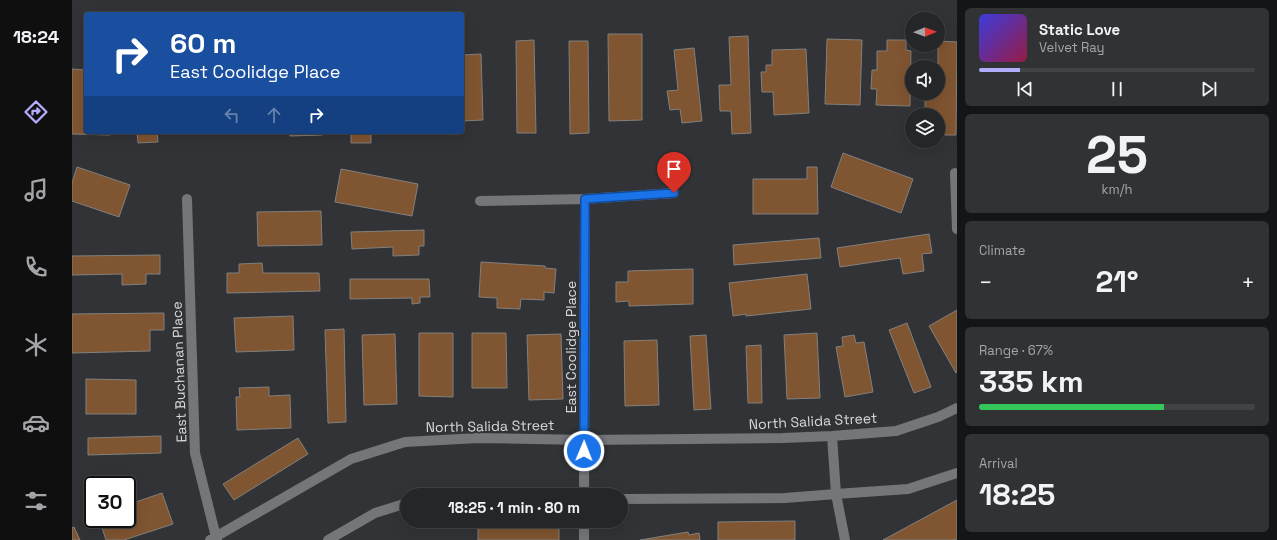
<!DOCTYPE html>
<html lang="en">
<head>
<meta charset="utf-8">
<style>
	:root { --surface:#252628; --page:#313234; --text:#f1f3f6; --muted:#a3a5a8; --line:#424345; --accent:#b1adfa }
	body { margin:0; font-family:"Space Grotesk",sans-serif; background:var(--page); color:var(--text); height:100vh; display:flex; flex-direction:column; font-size:15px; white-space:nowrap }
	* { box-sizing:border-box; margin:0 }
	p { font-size:13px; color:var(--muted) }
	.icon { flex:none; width:22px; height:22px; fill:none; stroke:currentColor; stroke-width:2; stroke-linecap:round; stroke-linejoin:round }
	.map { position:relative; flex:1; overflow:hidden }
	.side { display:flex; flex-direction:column; gap:8px; padding:8px; background:#141516; width:320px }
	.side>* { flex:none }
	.hud { position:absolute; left:12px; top:12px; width:380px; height:122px; border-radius:4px; box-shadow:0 4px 16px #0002,0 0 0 1px var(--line); background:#1a4fa0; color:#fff; overflow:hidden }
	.needle { width:26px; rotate:89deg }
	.buttons { position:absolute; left:833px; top:12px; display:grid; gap:8px }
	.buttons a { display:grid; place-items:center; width:40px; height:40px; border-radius:50%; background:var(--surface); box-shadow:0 4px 16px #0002,0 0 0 1px var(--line); font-size:20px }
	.speed { position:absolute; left:12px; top:476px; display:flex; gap:8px; font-size:20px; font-weight:700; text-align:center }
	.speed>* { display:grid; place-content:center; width:52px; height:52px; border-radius:50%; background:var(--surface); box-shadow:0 4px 16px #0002,0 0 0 1px var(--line); line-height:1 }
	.speed .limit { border:2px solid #111; border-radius:6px; background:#fff; color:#111 }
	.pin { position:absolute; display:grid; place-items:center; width:34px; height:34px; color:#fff; margin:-41px -17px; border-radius:50% 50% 50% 0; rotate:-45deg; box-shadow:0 0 4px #0007 }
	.pin .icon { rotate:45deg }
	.me { position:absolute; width:44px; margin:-22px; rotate:1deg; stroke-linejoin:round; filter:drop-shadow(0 0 3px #0008) }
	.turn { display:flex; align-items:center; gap:14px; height:84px; padding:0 20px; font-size:18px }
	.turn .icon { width:52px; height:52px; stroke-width:2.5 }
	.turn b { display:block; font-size:28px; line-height:34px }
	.lanes { display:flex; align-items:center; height:38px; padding:0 20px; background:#0003; justify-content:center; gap:20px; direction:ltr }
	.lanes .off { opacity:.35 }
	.big { font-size:30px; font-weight:700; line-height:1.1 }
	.side .card { flex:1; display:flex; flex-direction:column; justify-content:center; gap:6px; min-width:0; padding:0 14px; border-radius:6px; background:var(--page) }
	.side .dial { align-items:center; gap:0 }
	.dial b { font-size:52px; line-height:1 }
	.song { display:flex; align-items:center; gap:12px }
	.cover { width:48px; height:48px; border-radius:6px; background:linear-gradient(135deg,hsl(240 70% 55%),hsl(340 70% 35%)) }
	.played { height:4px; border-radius:2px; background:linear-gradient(90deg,var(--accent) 15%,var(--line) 15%) }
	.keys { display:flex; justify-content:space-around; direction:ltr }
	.heat { display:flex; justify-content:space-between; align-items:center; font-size:22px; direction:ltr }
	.charge { height:6px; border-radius:3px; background:linear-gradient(90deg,#34c759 67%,var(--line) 0) }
	.trip { position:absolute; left:328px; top:488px; width:228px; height:40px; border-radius:20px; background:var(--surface); box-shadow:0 4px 16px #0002,0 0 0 1px var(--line); font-weight:700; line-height:40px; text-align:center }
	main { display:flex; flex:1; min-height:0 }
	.menu { display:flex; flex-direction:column; width:72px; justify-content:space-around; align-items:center; background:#0f0f10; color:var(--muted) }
	.menu .icon { width:28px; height:28px }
	.menu .selected { color:var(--accent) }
	.menu b { font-size:18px; color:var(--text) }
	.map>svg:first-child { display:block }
</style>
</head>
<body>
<main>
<nav class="menu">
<b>18:24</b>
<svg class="icon selected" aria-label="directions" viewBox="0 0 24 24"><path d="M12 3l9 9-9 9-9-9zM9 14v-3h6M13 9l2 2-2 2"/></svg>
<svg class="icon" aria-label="music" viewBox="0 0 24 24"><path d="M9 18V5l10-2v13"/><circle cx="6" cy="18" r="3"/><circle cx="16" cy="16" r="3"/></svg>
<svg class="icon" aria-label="phone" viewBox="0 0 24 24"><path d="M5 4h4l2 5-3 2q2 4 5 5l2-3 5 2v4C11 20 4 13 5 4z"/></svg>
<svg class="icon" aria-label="climate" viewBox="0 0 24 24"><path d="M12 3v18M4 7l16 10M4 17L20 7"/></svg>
<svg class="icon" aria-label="car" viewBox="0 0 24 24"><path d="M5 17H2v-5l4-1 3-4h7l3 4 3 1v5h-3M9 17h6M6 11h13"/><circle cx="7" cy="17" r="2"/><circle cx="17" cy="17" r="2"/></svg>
<svg class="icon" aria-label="filters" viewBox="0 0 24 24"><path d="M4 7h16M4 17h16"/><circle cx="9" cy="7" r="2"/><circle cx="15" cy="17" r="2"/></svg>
</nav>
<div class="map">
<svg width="885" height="540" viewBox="0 0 885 540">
	<rect width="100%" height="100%" fill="#313336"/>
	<path fill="#805531" stroke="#83807d" d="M536,34H570V120L537,121Z
		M676,36L679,133L660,134L659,111H648L647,85H659L657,37Z
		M755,39L790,40L788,105L753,104Z
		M462,40L464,133H445L444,41Z
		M815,40H834V50L839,51L838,106L804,105L805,89H799L800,70H805V51H815Z
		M497,41H516L517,133L498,134Z
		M866,41L885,42L884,135H866V112H853V93H866Z
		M622,48L630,121L610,123L608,109L598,110L595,91L606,90L602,50Z
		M734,49L737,113L702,115L701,92H690L689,72H694V65H700V50Z
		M409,54L411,120L390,121V55Z
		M0,69L14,70V132H38V135L0,134Z
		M65,132H85L86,142L66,143Z
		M218,132H250V135L218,136Z
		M279,132H299V143H279Z
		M771,153L841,179L829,213L759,187Z
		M5,167L58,185L47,217L0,201V183Z
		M735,167H745L746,214H681V179H735Z
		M269,169L346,184L340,216L263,202Z
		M249,211L250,245L186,246L185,212Z
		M352,230V246H347V255L321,256V247L280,249L279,232Z
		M857,234L860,253L850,254L852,271L831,274L828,258L768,267L765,248Z
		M747,238L749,258L662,265L661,245Z
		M88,255V274H74V284L50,285V274L0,275V256Z
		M409,262L473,266V268L484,269L482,293L472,292V300L449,299L448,309L425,308V298L407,297Z
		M190,263L191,273H247L248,291L155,293V273H167V264Z
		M621,269V304L557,306V301L544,302V282H556V271Z
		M735,274L739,309L674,316V314L661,316L657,283Z
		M278,279H357L358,297H348V303L340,304V298L278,299Z
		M885,310V372L884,373L857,326Z
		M92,313V330H78V351L0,353V314Z
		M221,316L222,350L164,352L162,318Z
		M835,323L859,387L842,393L817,330Z
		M272,329L274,422L256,423L253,330Z
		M347,333H381V397L347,396Z
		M400,333H434L435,388H400Z
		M745,333L748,398L715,399L712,335Z
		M323,334L325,404L292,405L290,335Z
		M489,334L491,399L457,400L455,335Z
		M634,335L639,409L622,410L618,336Z
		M782,335L784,343L792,342L801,392L773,397L764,347L771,346L770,337Z
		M585,340L587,405L553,406L552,341Z
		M689,345L690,403H676L674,346Z
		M14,379L64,380V414H14Z
		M197,387V396L218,395L219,428L165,430L164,397H168L167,388Z
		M89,436V453L16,455V438Z
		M226,438L236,454L162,500L151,484Z
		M90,493L101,524L52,540H34L27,519H55V505Z
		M885,500V539L882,540H811Z
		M723,521V540H646V522Z
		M487,524V540H406V526Z
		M2,527L8,540H0V528Z
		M616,532L617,535L627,533L628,540H568Z"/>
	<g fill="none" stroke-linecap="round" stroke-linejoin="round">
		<path stroke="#747679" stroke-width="10" d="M883,173L885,229
			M115,199L123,453L144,537L145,540
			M408,201L513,199L602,193
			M760,436L764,494L773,540
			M512,495L513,199
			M549,499L713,498L764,494L836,489L885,473
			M512,521V540
			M138,540L279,459L333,442L406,438L513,440L711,438L760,436L824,431L866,417L885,408
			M256,540L303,513L335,503"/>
	</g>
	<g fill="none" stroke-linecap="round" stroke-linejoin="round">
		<g stroke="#114b97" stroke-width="10">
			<path id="route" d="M512,451L513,199L602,193"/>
		</g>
		<use href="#route" stroke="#1a73e8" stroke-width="7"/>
	</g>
	<g text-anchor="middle" stroke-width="4" stroke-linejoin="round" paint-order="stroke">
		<g font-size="14" fill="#d8d9db" stroke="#313336">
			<text transform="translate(499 347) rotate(-90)" y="5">East Coolidge Place</text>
			<text transform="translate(107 372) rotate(-92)" y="5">East Buchanan Place</text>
			<text transform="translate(741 421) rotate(-3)" y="5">North Salida Street</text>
			<text transform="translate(418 426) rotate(-1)" y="5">North Salida Street</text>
		</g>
	</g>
</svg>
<div class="buttons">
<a><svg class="needle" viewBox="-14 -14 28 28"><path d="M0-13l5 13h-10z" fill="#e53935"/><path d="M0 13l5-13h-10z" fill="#a3a5a8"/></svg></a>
<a><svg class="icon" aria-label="sound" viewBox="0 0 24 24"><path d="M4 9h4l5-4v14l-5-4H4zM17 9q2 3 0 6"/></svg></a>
<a><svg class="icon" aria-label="layers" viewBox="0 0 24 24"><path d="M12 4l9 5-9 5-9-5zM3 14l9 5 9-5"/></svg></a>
</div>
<div class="speed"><div class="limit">30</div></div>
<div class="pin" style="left:602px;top:193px;background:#d93025"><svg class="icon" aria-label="arrive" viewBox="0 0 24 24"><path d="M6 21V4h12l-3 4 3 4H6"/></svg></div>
<svg class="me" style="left:512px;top:451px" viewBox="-20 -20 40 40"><circle r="17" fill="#1a73e8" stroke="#fff" stroke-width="3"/><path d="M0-11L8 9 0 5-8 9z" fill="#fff"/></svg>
<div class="trip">18:25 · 1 min · 80 m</div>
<div class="hud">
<div class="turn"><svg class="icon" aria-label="right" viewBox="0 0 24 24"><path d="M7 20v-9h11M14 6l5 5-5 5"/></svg><div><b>60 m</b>East Coolidge Place</div></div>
<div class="lanes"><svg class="icon off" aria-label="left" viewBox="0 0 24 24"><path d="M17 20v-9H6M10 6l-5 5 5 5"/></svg><svg class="icon off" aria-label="ahead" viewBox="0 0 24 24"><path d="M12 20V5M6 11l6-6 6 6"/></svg><svg class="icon" aria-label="right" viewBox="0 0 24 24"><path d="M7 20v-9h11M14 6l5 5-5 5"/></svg></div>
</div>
</div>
<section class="side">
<div class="card">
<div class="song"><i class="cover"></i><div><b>Static Love</b><p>Velvet Ray</p></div></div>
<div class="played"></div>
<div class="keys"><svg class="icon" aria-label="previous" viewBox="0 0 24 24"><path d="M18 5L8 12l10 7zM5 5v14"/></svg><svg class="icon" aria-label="pause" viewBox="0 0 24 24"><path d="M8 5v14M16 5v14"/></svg><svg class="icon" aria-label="next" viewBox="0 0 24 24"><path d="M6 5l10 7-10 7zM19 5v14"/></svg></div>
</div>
<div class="card dial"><b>25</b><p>km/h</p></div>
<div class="card"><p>Climate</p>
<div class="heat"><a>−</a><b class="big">21°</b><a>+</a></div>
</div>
<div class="card"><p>Range · 67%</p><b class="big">335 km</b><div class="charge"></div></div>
<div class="card"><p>Arrival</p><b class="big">18:25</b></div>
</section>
</main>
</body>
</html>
